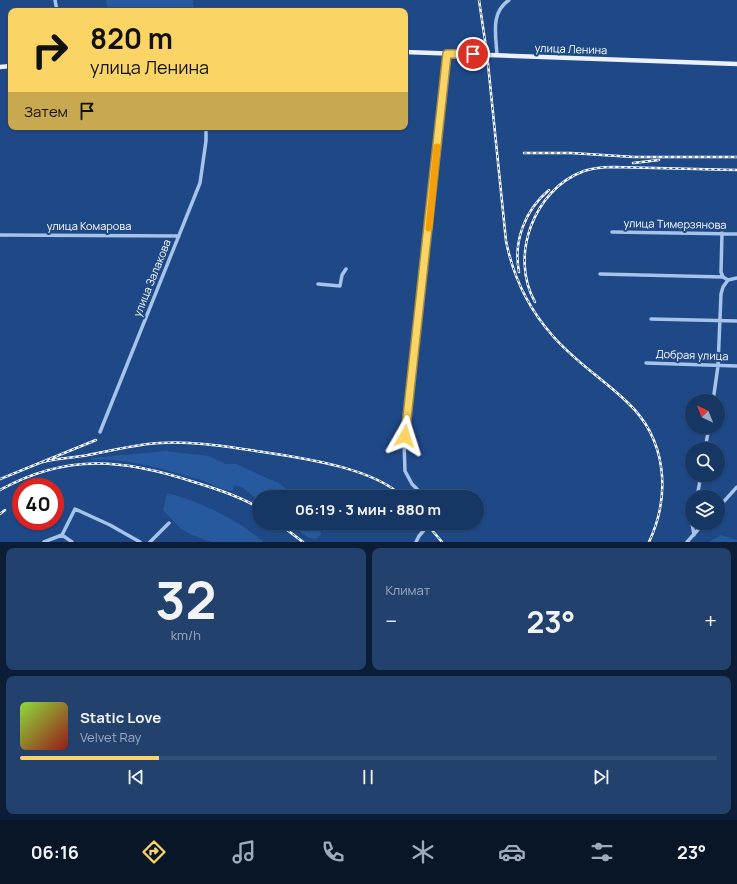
<!DOCTYPE html>
<html lang="ru">
<head>
<meta charset="utf-8">
<style>
	:root { --surface:#163664; --page:#23416d; --text:#f1f3f6; --muted:#9eabbf; --line:#355078; --accent:#fad465 }
	body { margin:0; font-family:Manrope,sans-serif; background:var(--page); color:var(--text); height:100vh; display:flex; flex-direction:column; font-size:15px; white-space:nowrap }
	* { box-sizing:border-box; margin:0 }
	p { font-size:13px; color:var(--muted) }
	.icon { flex:none; width:22px; height:22px; fill:none; stroke:currentColor; stroke-width:2; stroke-linecap:round; stroke-linejoin:round }
	.map { position:relative; height:542px; overflow:hidden }
	.details { display:flex; flex-direction:column; gap:6px; padding:6px; background:#0c1e37; flex:1 }
	.details>* { flex:none }
	.guide { position:absolute; left:8px; top:8px; width:400px; height:122px; border-radius:8px; box-shadow:0 1px 3px #0004,0 0 0 1px var(--line); background:#fad465; color:#111; overflow:hidden }
	.needle { width:26px; rotate:317deg }
	.tools { position:absolute; left:685px; top:394px; display:grid; gap:8px }
	.tools a { display:grid; place-items:center; width:40px; height:40px; border-radius:50%; background:var(--surface); box-shadow:0 1px 3px #0004,0 0 0 1px var(--line); font-size:20px }
	.speed { position:absolute; left:12px; top:478px; display:flex; gap:8px; font-size:20px; font-weight:700; text-align:center }
	.speed>* { display:grid; place-content:center; width:52px; height:52px; border-radius:50%; background:var(--surface); box-shadow:0 1px 3px #0004,0 0 0 1px var(--line); line-height:1 }
	.speed .limit { border:6px solid #d22; background:#fff; color:#111 }
	.pin { position:absolute; display:grid; place-items:center; width:34px; height:34px; color:#fff; margin:-17px; border:2px solid #fff; border-radius:50%; box-shadow:0 1px 4px #0007 }
	.me { position:absolute; width:44px; margin:-22px; rotate:6deg; stroke-linejoin:round; filter:drop-shadow(0 0 3px #0008) }
	.turn { display:flex; align-items:center; gap:14px; height:84px; padding:0 16px; font-size:18px }
	.turn .icon { width:52px; height:52px; stroke-width:2.5 }
	.turn b { display:block; font-size:28px; line-height:34px }
	.then { display:flex; align-items:center; height:38px; padding:0 16px; background:#0003; gap:8px; font-size:15px }
	.big { font-size:30px; font-weight:700; line-height:1.1 }
	.details .card { flex:1; display:flex; flex-direction:column; justify-content:center; gap:6px; min-width:0; padding:0 14px; border-radius:8px; background:var(--page) }
	.details .dial { align-items:center; gap:0 }
	.dial b { font-size:52px; line-height:1 }
	.song { display:flex; align-items:center; gap:12px }
	.cover { width:48px; height:48px; border-radius:6px; background:linear-gradient(135deg,hsl(90 70% 55%),hsl(0 70% 35%)) }
	.played { height:4px; border-radius:2px; background:linear-gradient(90deg,var(--accent) 20%,var(--line) 20%) }
	.keys { display:flex; justify-content:space-around; direction:ltr }
	.heat { display:flex; justify-content:space-between; align-items:center; font-size:22px; direction:ltr }
	.details .tiles { flex:1; display:grid; gap:6px; grid-template-columns:1fr 1fr }
	.card:last-child { grid-column:span 2 }
	.trip { position:absolute; left:252px; top:490px; width:232px; height:40px; border-radius:20px; background:var(--surface); box-shadow:0 1px 3px #0004,0 0 0 1px var(--line); font-weight:700; line-height:40px; text-align:center }
	.menu { display:flex; height:64px; justify-content:space-around; align-items:center; background:#091628; color:var(--muted) }
	.menu .icon { width:28px; height:28px }
	.menu .on { color:var(--accent) }
	.menu b { font-size:18px; color:var(--text) }
	.map>svg:first-child { display:block }
</style>
</head>
<body>
<div class="map">
<svg width="737" height="542" viewBox="0 0 737 542">
	<rect width="100%" height="100%" fill="#1e4886"/>
	<path fill="#27599f" d="M106,0H193L194,11H108Z
		M166,451L209,456L225,464H236L278,483L299,497H259V501L243,488L234,485L233,491C222,491 211,483 201,480C166,470 129,458 92,460L91,458Z
		M167,493C202,502 236,519 264,542H211L192,535L180,528L163,510Z
		M288,523H318L321,534L316,539L309,538Z
		M721,535L737,540V542H709Z"/>
	<g fill="none" stroke-linecap="round" stroke-linejoin="round">
		<path stroke="#a6c3eb" stroke-width="3.5" d="M55,0L57,11
			M497,55C496,35 490,13 509,0
			M612,232L737,234
			M722,233L721,272L723,277
			M0,235L179,236
			M600,274L723,277L728,280
			M728,280L737,278
			M318,284L340,286L342,275L346,269
			M651,319L737,321
			M646,363L737,366
			M713,401L718,366L721,294L723,287L728,280
			M100,432L200,183L206,141V127
			M705,449L709,427
			M425,497L412,484L405,471L404,442L423,282L447,54
			M697,497L701,475
			M718,508L737,487
			M692,523L694,535
			M62,535L72,542
			M44,542L62,535L75,509L110,525L140,542
			M150,542L169,523
			M416,542L419,536L430,523
			M687,542L704,523"/>
		<path stroke="#ebf2fe" stroke-width="4.5" d="M405,52L737,64
			M0,67L11,66"/>
		<g stroke="#fff" stroke-width="2.5">
			<path id="rail" d="M479,0L487,54L506,241C513,276 529,309 552,335C574,361 603,379 627,402C667,439 671,495 649,542
				M524,153H571L634,157H737
				M633,163L659,160
				M519,272C513,241 525,210 549,190
				M535,302C509,256 534,189 584,171C593,168 604,167 614,167L737,170
				M43,462C58,458 73,458 88,455C112,451 135,444 160,443C195,441 229,447 263,452C303,458 374,468 403,497
				M0,479L96,440
				M0,490C67,453 124,459 194,482C216,489 239,496 259,508
				M0,514L5,510
				M278,523L303,542
				M426,523L442,542"/>
		</g>
		<use href="#rail" stroke="#1e4886" stroke-width="1" stroke-dasharray="3" stroke-linecap="butt"/>
	</g>
	<g fill="none" stroke-linecap="round" stroke-linejoin="round">
		<g stroke="#a28a42" stroke-width="10">
			<path id="route" d="M405,436L447,54H473"/>
		</g>
		<use href="#route" stroke="#fad465" stroke-width="7"/>
		<path stroke="#f59e0b" stroke-width="7" d="M429,228L437,147"/>
	</g>
	<g text-anchor="middle" stroke-width="4" stroke-linejoin="round" paint-order="stroke">
		<g font-size="11" fill="#fff" stroke="#1e4886">
			<text transform="translate(571 49) rotate(2)" y="4">улица Ленина</text>
			<text transform="translate(675 224) rotate(1)" y="4">улица Тимерзянова</text>
			<text x="89" y="230">улица Комарова</text>
			<text transform="translate(152 278) rotate(-68)" y="4">улица Залакова</text>
			<text transform="translate(692 355) rotate(2)" y="4">Добрая улица</text>
		</g>
	</g>
</svg>
<div class="tools">
<a><svg class="needle" viewBox="-14 -14 28 28"><path d="M0-13l5 13h-10z" fill="#e53935"/><path d="M0 13l5-13h-10z" fill="#9eabbf"/></svg></a>
<a><svg class="icon" aria-label="search" viewBox="0 0 24 24"><circle cx="10" cy="10" r="6"/><path d="M15 15l6 6"/></svg></a>
<a><svg class="icon" aria-label="layers" viewBox="0 0 24 24"><path d="M12 4l9 5-9 5-9-5zM3 14l9 5 9-5"/></svg></a>
</div>
<div class="speed"><div class="limit">40</div></div>
<div class="pin" style="left:473px;top:54px;background:#d93025"><svg class="icon" aria-label="arrive" viewBox="0 0 24 24"><path d="M6 21V4h12l-3 4 3 4H6"/></svg></div>
<svg class="me" style="left:405px;top:436px" viewBox="-20 -20 40 40"><path d="M0-17L14 15 0 8-14 15z" fill="#fad465" stroke="#fff" stroke-width="4"/></svg>
<div class="trip">06:19 · 3 мин · 880 m</div>
<div class="guide">
<div class="turn"><svg class="icon" aria-label="right" viewBox="0 0 24 24"><path d="M7 20v-9h11M14 6l5 5-5 5"/></svg><div><b>820 m</b>улица Ленина</div></div>
<div class="then">Затем<svg class="icon" aria-label="arrive" viewBox="0 0 24 24"><path d="M6 21V4h12l-3 4 3 4H6"/></svg></div>
</div>
</div>
<section class="details">
<div class="tiles">
<div class="card dial"><b>32</b><p>km/h</p></div>
<div class="card"><p>Климат</p>
<div class="heat"><a>−</a><b class="big">23°</b><a>+</a></div>
</div>
<div class="card">
<div class="song"><i class="cover"></i><div><b>Static Love</b><p>Velvet Ray</p></div></div>
<div class="played"></div>
<div class="keys"><svg class="icon" aria-label="previous" viewBox="0 0 24 24"><path d="M18 5L8 12l10 7zM5 5v14"/></svg><svg class="icon" aria-label="pause" viewBox="0 0 24 24"><path d="M8 5v14M16 5v14"/></svg><svg class="icon" aria-label="next" viewBox="0 0 24 24"><path d="M6 5l10 7-10 7zM19 5v14"/></svg></div>
</div>
</div>
</section>
<nav class="menu">
<b>06:16</b>
<svg class="icon on" aria-label="directions" viewBox="0 0 24 24"><path d="M12 3l9 9-9 9-9-9zM9 14v-3h6M13 9l2 2-2 2"/></svg>
<svg class="icon" aria-label="music" viewBox="0 0 24 24"><path d="M9 18V5l10-2v13"/><circle cx="6" cy="18" r="3"/><circle cx="16" cy="16" r="3"/></svg>
<svg class="icon" aria-label="phone" viewBox="0 0 24 24"><path d="M5 4h4l2 5-3 2q2 4 5 5l2-3 5 2v4C11 20 4 13 5 4z"/></svg>
<svg class="icon" aria-label="climate" viewBox="0 0 24 24"><path d="M12 3v18M4 7l16 10M4 17L20 7"/></svg>
<svg class="icon" aria-label="car" viewBox="0 0 24 24"><path d="M5 17H2v-5l4-1 3-4h7l3 4 3 1v5h-3M9 17h6M6 11h13"/><circle cx="7" cy="17" r="2"/><circle cx="17" cy="17" r="2"/></svg>
<svg class="icon" aria-label="filters" viewBox="0 0 24 24"><path d="M4 7h16M4 17h16"/><circle cx="9" cy="7" r="2"/><circle cx="15" cy="17" r="2"/></svg>
<b>23°</b>
</nav>
</body>
</html>
